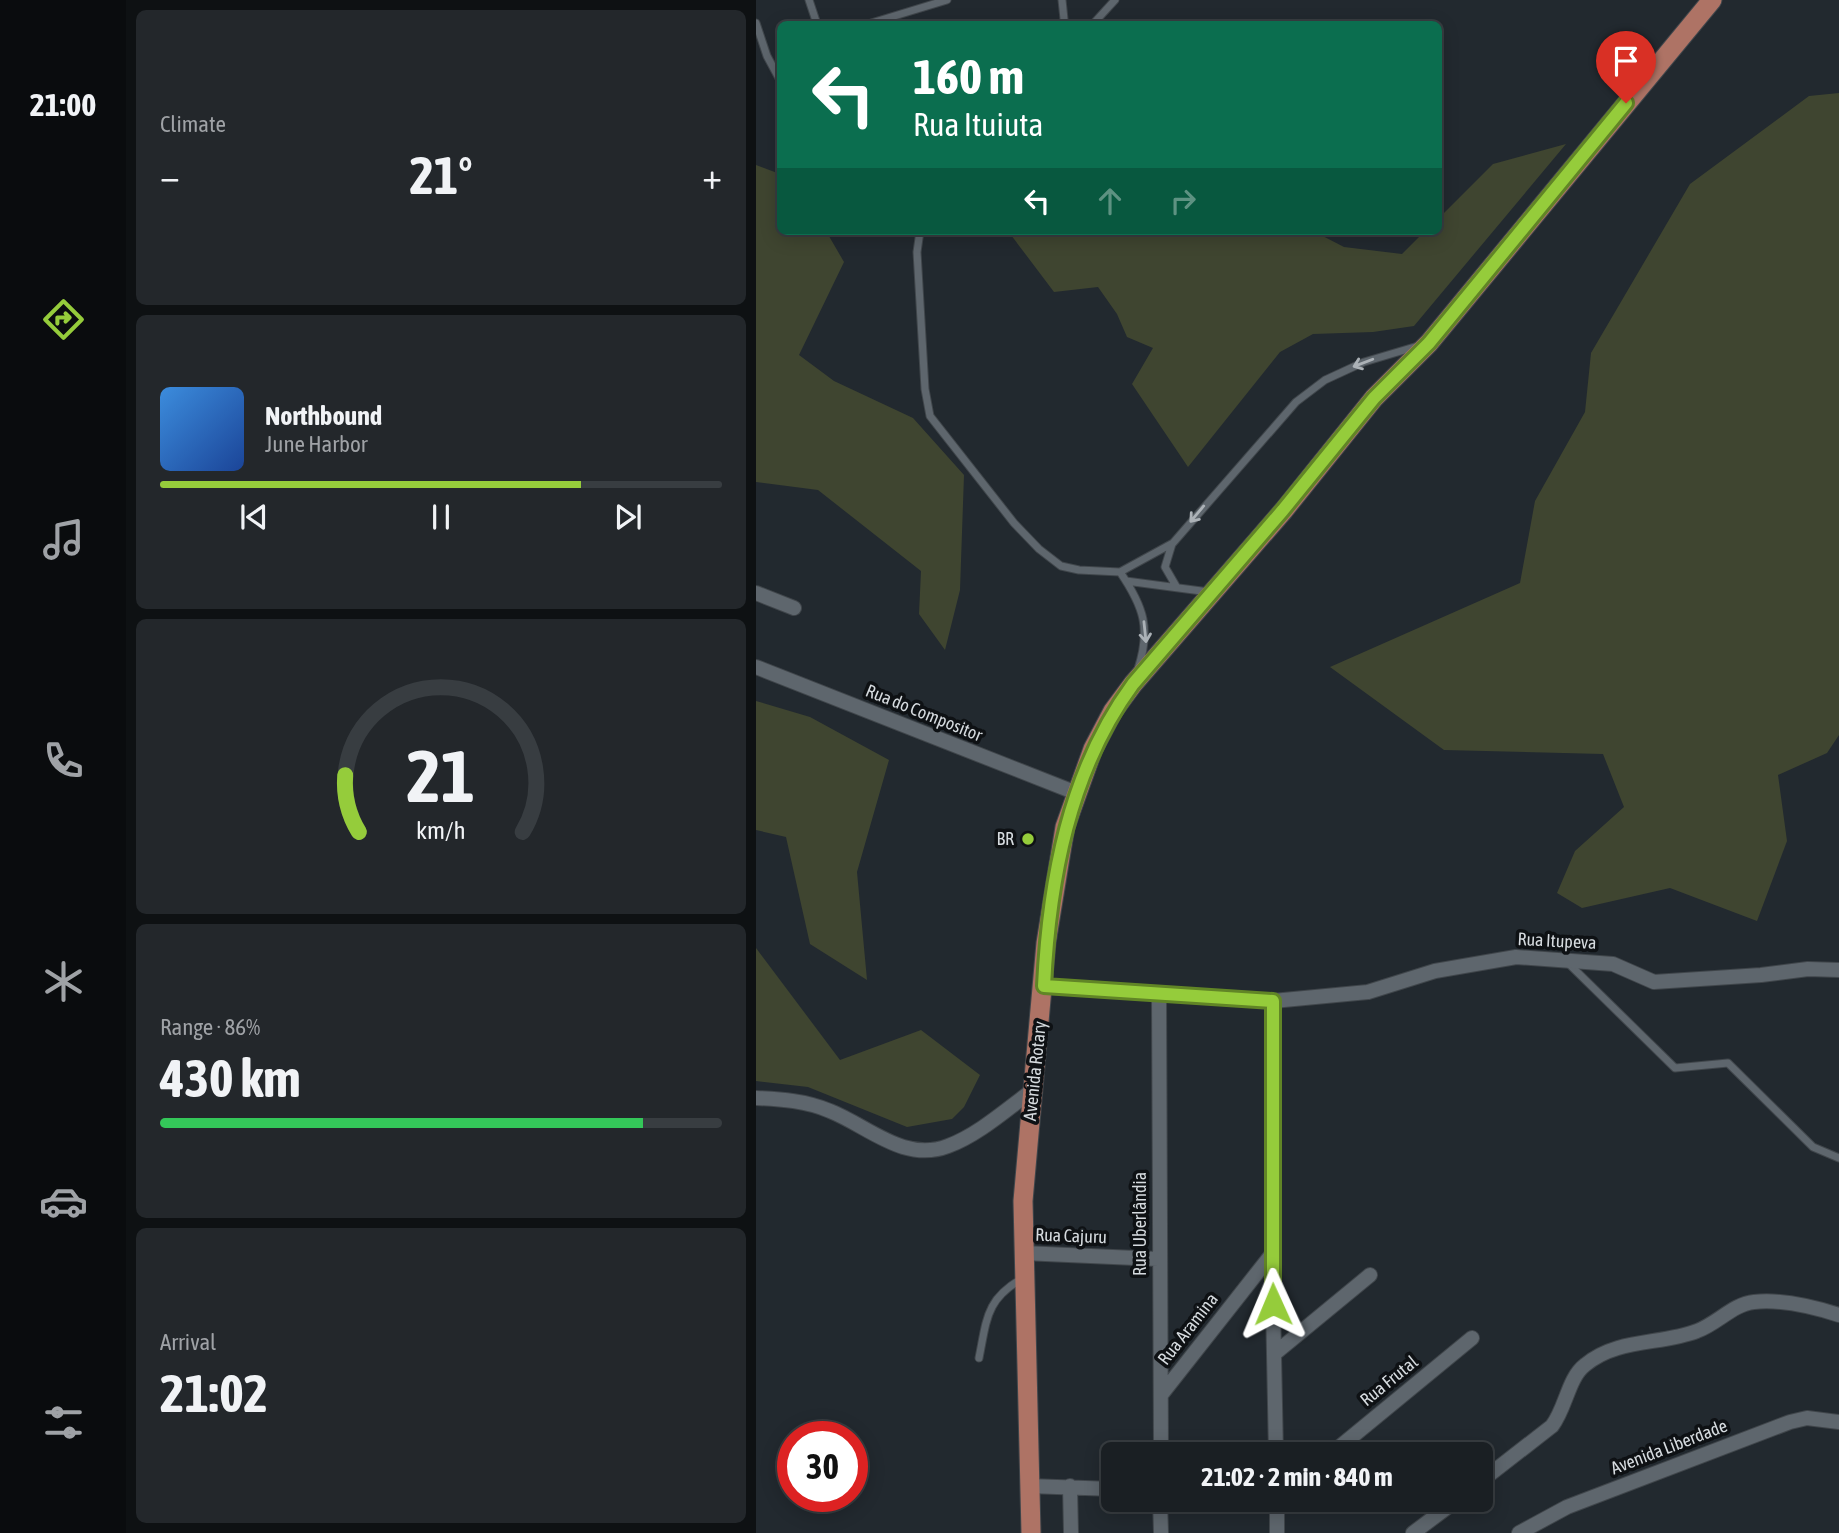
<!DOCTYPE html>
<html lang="en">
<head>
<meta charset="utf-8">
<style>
	:root { --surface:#1a1f23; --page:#23272b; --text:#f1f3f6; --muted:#9fa2a6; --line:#383d41; --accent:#95cc3b }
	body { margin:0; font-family:"Asap Condensed",sans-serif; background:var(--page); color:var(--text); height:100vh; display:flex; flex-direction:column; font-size:26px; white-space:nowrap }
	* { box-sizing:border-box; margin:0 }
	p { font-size:23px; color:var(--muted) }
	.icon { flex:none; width:38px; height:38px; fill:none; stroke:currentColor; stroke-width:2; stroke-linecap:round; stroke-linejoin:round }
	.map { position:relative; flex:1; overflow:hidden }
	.sheet { display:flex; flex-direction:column; gap:10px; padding:10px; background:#0e1113; width:630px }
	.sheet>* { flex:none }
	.hud { position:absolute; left:21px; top:21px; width:665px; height:214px; border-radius:10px; box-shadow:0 4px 18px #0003,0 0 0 2px var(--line); background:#0b6e4f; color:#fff; overflow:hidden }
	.speed { position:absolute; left:21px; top:1421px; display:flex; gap:14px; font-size:35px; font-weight:700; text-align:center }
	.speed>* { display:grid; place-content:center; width:91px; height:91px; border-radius:50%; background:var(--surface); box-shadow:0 4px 18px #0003,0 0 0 2px var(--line); line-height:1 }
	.speed .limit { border:10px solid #d22; background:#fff; color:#111 }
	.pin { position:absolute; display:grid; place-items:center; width:60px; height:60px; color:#fff; margin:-72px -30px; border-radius:50% 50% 50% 0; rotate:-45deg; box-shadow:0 0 7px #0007 }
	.pin .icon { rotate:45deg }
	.me { position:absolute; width:77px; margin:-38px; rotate:359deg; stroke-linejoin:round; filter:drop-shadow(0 0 5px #0008) }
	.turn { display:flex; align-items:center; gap:24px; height:147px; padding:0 21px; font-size:32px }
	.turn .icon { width:91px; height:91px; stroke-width:2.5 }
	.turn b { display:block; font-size:49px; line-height:60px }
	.lanes { display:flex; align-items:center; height:66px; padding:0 21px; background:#0003; justify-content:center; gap:35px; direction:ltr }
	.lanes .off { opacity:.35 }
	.big { font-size:52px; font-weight:700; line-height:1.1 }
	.sheet .tile { flex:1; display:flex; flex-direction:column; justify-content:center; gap:10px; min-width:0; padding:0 24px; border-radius:10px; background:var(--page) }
	.sheet .dial { align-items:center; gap:0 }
	.dial svg { height:182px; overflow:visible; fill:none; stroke:var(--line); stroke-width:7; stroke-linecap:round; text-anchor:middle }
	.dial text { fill:var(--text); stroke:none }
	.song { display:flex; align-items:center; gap:21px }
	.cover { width:84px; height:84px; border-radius:10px; background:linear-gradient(135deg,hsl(210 70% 55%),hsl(220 70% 35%)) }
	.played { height:7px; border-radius:4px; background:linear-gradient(90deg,var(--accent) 75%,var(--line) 75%) }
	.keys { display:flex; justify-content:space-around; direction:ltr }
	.heat { display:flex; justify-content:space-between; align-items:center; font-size:38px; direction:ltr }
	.charge { height:10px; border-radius:5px; background:linear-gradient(90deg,#34c759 86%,var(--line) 0) }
	.trip { position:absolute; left:345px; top:1442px; width:392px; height:70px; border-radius:10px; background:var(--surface); box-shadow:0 4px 18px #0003,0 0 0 2px var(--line); font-weight:700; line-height:70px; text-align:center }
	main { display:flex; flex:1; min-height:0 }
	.tab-bar { display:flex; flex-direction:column; width:126px; justify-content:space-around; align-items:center; background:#0a0c0e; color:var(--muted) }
	.tab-bar .icon { width:49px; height:49px }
	.tab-bar .selected { color:var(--accent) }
	.tab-bar b { font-size:32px; color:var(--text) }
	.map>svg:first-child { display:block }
</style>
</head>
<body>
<main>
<nav class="tab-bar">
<b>21:00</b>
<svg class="icon selected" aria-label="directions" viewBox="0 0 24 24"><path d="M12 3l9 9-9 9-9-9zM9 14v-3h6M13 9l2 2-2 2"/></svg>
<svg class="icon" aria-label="music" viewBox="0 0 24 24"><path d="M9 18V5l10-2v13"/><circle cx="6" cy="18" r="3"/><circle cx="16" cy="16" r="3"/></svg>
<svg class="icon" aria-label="phone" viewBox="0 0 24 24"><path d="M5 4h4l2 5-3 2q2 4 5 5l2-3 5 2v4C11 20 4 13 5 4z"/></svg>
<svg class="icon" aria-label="climate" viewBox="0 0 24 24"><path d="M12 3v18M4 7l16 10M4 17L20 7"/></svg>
<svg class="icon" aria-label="car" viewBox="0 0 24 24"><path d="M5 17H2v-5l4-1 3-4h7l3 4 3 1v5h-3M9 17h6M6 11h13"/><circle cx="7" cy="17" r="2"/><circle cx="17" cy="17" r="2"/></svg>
<svg class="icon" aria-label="filters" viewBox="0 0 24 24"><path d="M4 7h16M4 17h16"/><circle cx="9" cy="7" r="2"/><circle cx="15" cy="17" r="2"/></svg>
</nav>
<section class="sheet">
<div class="tile"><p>Climate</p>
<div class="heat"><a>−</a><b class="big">21°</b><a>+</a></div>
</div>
<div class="tile">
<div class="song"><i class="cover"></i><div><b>Northbound</b><p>June Harbor</p></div></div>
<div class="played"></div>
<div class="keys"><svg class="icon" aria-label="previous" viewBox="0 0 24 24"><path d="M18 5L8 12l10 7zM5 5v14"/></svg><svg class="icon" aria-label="pause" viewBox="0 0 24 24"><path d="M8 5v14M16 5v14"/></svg><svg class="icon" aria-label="next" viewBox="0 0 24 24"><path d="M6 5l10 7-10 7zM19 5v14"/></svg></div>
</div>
<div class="tile dial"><svg viewBox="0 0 100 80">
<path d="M14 69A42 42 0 1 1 86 69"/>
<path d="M14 69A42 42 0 0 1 8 44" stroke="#95cc3b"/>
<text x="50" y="56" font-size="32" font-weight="700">21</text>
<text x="50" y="72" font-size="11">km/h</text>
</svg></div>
<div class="tile"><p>Range · 86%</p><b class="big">430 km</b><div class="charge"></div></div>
<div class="tile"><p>Arrival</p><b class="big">21:02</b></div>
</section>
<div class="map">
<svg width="1083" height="1533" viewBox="0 0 1083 1533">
	<rect width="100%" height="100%" fill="#22292f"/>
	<path fill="#3f4530" d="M1083,93V735L1071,753L1022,775L1031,841L1001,921L914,888L826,908L801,893L819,851L868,807L847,754L688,750L574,667L764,583L779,501L829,412L835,353L934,184L1053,96Z
		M810,144L658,326L617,332L557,334L524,352L432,467L376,384L397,348L371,337L361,314L342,287L298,292L255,235L267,231H557L588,247L646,254L669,231H682L683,218L737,164Z
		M0,165L24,174V231H70L88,262L43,355L78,381L157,418L208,475L204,590L189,650L163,614L165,571L62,490L0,482Z
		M0,701L54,717L133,760L101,872L111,980L54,944L30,837L0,830Z
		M0,948L84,1060L165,1030L224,1075L208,1107L196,1119L151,1127L52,1087L0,1081Z"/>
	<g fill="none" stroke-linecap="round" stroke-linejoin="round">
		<g stroke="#40464b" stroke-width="9">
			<path id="service" d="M53,0L61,24
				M0,23L11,56L24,80
				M112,24L191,0
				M306,24L308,19L306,0
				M337,24L359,0
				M164,231L161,252L169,389L174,416L258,523L283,549L305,566L323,570L364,572L417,543L540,402L569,380L608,362L662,346
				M416,544L409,567L420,586
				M364,572C388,607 395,629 382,669
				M370,581L453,592
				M811,962L919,1068L972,1063L1057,1147L1083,1158
				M223,1358C231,1318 230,1299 267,1278"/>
		</g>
		<g stroke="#40464b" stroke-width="16">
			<path id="minor" d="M0,593L38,608
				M0,667L323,794
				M288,986L517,1001L612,992L679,971L760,957L857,964L898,982L1005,975L1052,969L1083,970
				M403,993L405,1454
				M517,1001L516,1254L520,1454
				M0,1098C25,1099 51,1101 74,1111C112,1126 148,1163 192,1146C222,1135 251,1109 277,1090
				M267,1253L402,1259
				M518,1354L614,1275
				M405,1395L516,1254
				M575,1454L716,1338
				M724,1482L796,1426C810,1408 812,1378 829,1365C861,1338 905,1345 941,1331C961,1324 977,1304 998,1302C1025,1299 1058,1307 1083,1315
				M273,1486L357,1489
				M314,1486L315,1533
				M404,1500L405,1533
				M521,1500V1533
				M657,1533L701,1500
				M763,1533L811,1507L1034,1422L1051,1418L1083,1422"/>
		</g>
		<g stroke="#40464b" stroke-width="21">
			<path id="primary" d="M275,1533L267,1201L290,943L309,827L337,749L357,711L377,684L528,510L618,398L673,343L956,0"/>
		</g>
		<use href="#service" stroke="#5e666d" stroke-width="7"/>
		<use href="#minor" stroke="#5e666d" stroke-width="14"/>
		<use href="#primary" stroke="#ae7365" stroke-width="19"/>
	</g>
	<defs><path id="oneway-shaft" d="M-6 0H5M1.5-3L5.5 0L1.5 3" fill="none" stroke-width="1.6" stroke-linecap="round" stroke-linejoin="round" transform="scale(1.75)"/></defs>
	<g stroke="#acb2b7">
		<use href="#oneway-shaft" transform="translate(607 363) rotate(159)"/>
		<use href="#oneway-shaft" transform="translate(441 514) rotate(130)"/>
		<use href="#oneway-shaft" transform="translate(389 632) rotate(84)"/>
	</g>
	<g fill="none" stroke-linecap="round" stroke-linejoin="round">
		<g stroke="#618526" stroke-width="18">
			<path id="route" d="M517,1304V1001L288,986C293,881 313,771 377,684L527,510L618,398L673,343L870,103"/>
		</g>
		<use href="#route" stroke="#95cc3b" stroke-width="12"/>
	</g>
	<circle fill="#95cc3b" stroke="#0e1114" stroke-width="2.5" cx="272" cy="839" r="7"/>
	<g text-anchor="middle" stroke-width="7" stroke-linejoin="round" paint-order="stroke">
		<g font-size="18" fill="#d6dbdf" stroke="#0e1114">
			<text transform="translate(168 713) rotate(22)" y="6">Rua do Compositor</text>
			<text transform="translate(801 941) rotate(3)" y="6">Rua Itupeva</text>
			<text transform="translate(279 1071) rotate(-84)" y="6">Avenida Rotary</text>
			<text transform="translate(384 1224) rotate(-90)" y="6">Rua Uberlândia</text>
			<text transform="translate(315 1236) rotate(2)" y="6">Rua Cajuru</text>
			<text transform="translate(432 1329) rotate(-52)" y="6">Rua Aramina</text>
			<text transform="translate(633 1381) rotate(-39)" y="6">Rua Frutal</text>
			<text transform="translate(913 1447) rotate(-21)" y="6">Avenida Liberdade</text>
		</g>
		<g font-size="18" fill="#d6dbdf" stroke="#0e1114" text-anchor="end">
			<text x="258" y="845">BR</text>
		</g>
	</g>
</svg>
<div class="speed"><div class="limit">30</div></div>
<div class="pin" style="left:870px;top:103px;background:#d93025"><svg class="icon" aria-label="arrive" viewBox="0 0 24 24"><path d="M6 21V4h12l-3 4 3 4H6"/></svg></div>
<svg class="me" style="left:517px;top:1304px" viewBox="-20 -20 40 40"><path d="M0-17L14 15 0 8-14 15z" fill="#95cc3b" stroke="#fff" stroke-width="4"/></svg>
<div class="trip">21:02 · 2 min · 840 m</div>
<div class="hud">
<div class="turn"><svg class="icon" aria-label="left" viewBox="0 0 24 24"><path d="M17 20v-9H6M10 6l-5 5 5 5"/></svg><div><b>160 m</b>Rua Ituiuta</div></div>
<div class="lanes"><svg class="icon" aria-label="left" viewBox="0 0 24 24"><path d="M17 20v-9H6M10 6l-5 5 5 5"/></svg><svg class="icon off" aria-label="ahead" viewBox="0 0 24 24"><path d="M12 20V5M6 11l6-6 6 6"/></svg><svg class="icon off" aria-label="right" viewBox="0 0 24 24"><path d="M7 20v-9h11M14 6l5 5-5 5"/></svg></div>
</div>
</div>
</main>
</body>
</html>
